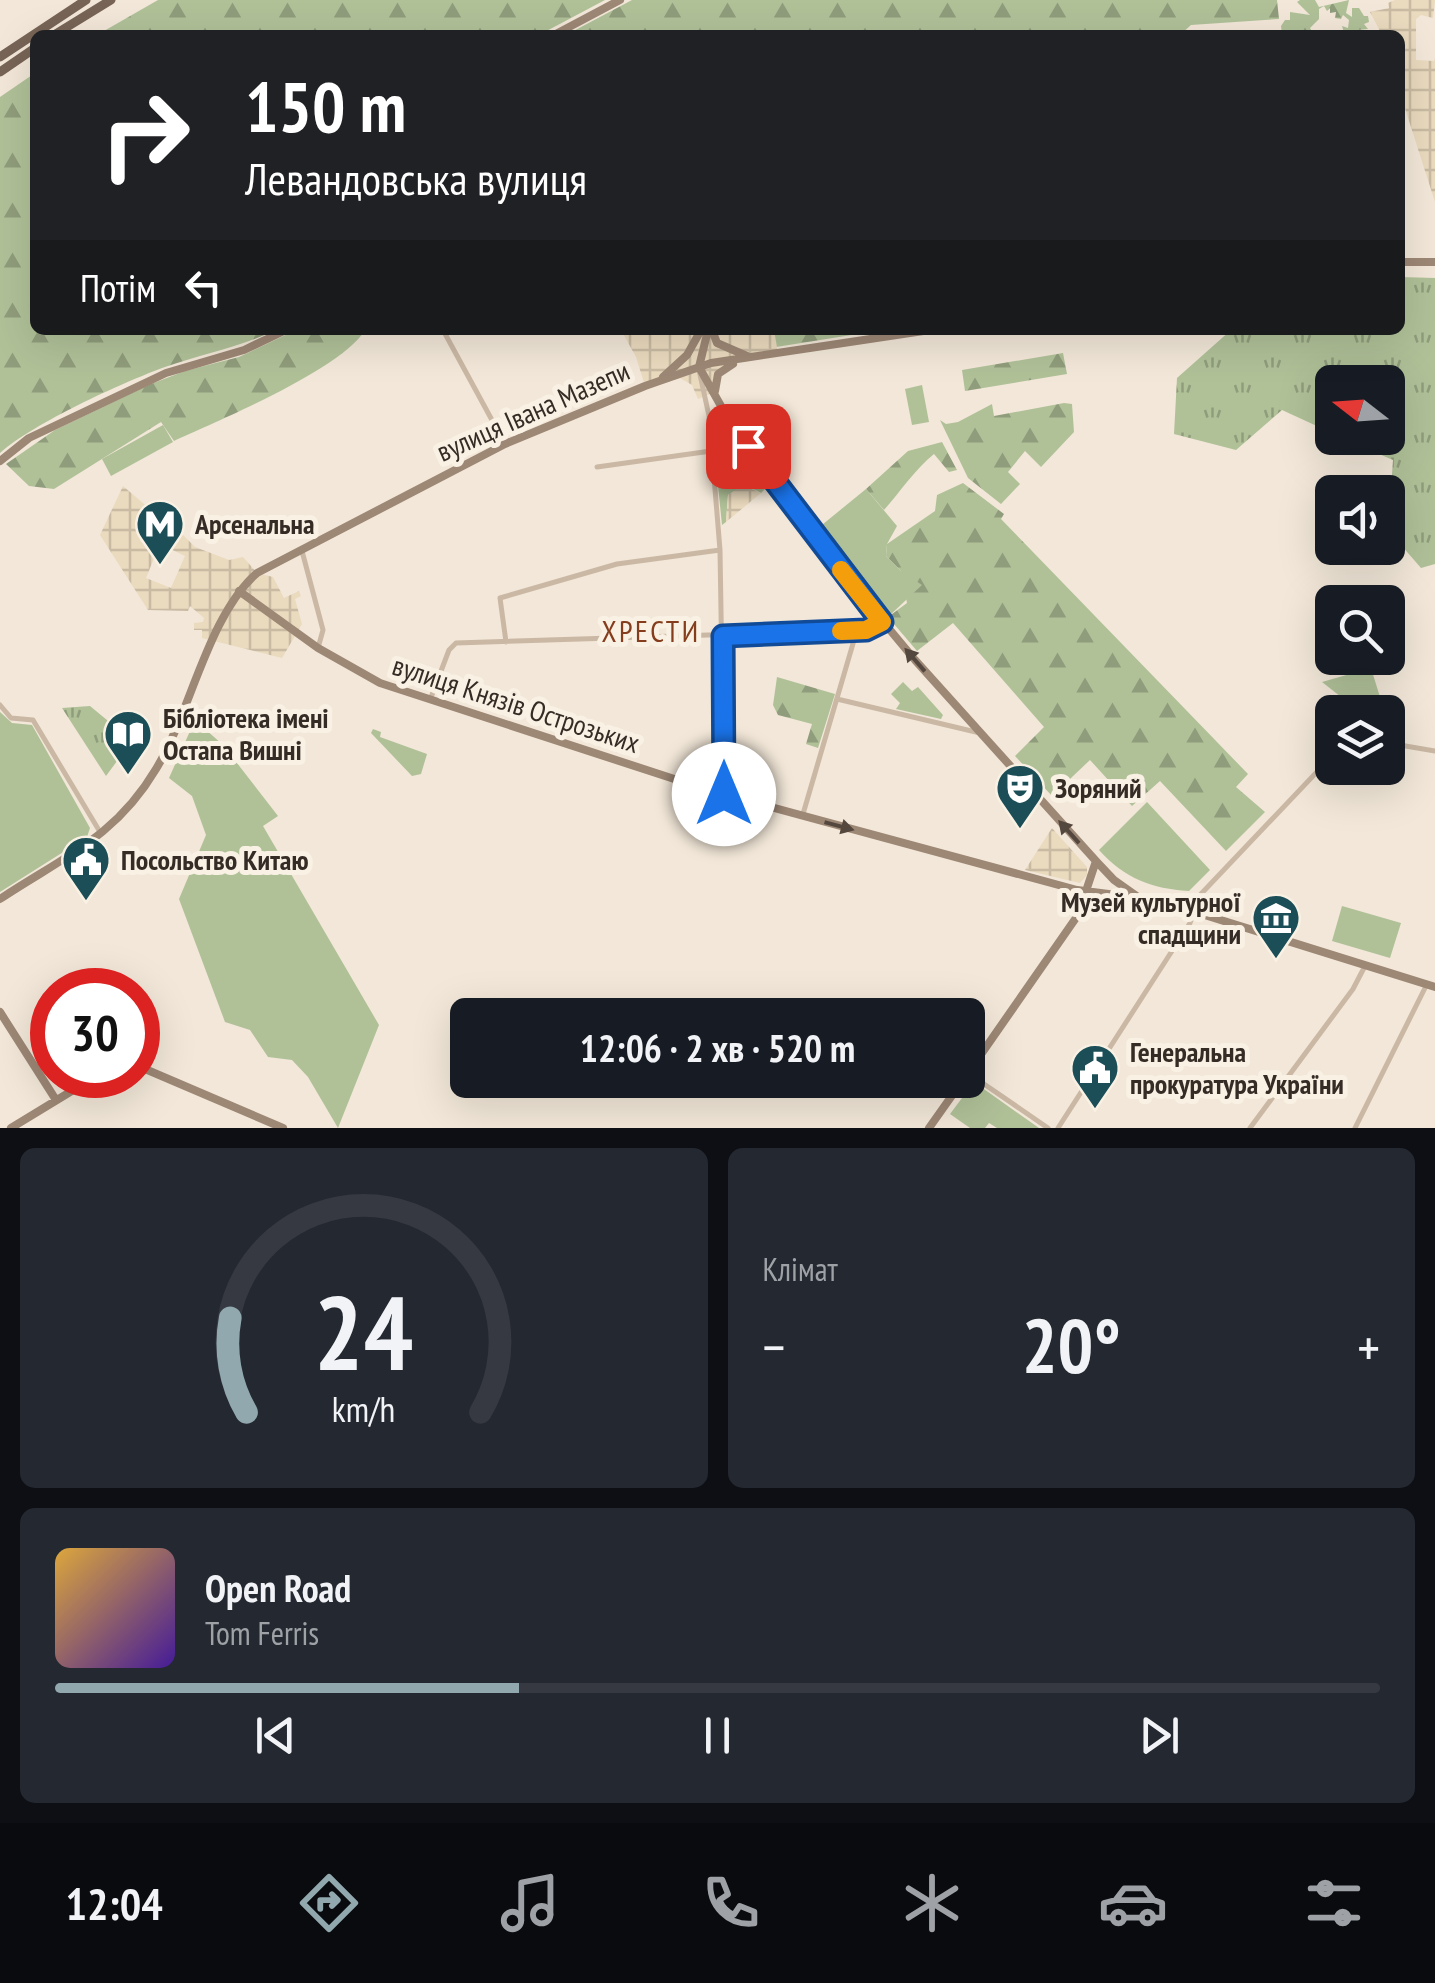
<!DOCTYPE html>
<html lang="uk">
<head>
<meta charset="utf-8">
<style>
	:root { --surface:#171b24; --page:#242831; --text:#f1f3f6; --muted:#9ea1a6; --line:#363941; --accent:#91a9ae }
	body { margin:0; font-family:"PT Sans Narrow",sans-serif; background:var(--page); color:var(--text); height:100vh; display:flex; flex-direction:column; font-size:38px; white-space:nowrap }
	* { box-sizing:border-box; margin:0 }
	p { font-size:32px; color:var(--muted) }
	.icon { flex:none; width:55px; height:55px; fill:none; stroke:currentColor; stroke-width:2; stroke-linecap:round; stroke-linejoin:round }
	.map { position:relative; height:1128px; overflow:hidden }
	.sheet { display:flex; flex-direction:column; gap:20px; padding:20px; background:#0d0f14; flex:1 }
	.sheet>* { flex:none }
	.guide { position:absolute; left:30px; top:30px; width:1375px; height:305px; border-radius:15px; box-shadow:0 10px 40px #0002; background:#202124; color:#fff; overflow:hidden }
	.needle { width:65px; rotate:287deg }
	.fabs { position:absolute; left:1315px; top:365px; display:grid; gap:20px }
	.fabs a { display:grid; place-items:center; width:90px; height:90px; border-radius:15px; background:var(--surface); box-shadow:0 10px 40px #0002; font-size:50px }
	.speed { position:absolute; left:30px; top:968px; display:flex; gap:20px; font-size:50px; font-weight:700; text-align:center }
	.speed>* { display:grid; place-content:center; width:130px; height:130px; border-radius:50%; background:var(--surface); box-shadow:0 10px 40px #0002; line-height:1 }
	.speed .limit { border:15px solid #d22; background:#fff; color:#111 }
	.pin { position:absolute; display:grid; place-items:center; width:85px; height:85px; color:#fff; margin:-42px; border-radius:20px; box-shadow:0 5px 15px #0006 }
	.me { position:absolute; width:110px; margin:-55px; rotate:0deg; stroke-linejoin:round; filter:drop-shadow(0 0 8px #0008) }
	.turn { display:flex; align-items:center; gap:35px; height:210px; padding:0 50px; font-size:45px }
	.turn .icon { width:130px; height:130px; stroke-width:2.5 }
	.turn b { display:block; font-size:70px; line-height:85px }
	.then { display:flex; align-items:center; height:95px; padding:0 50px; background:#0003; gap:20px; font-size:38px }
	.big { font-size:75px; font-weight:700; line-height:1.1 }
	.sheet .widget { flex:1; display:flex; flex-direction:column; justify-content:center; gap:15px; min-width:0; padding:0 35px; border-radius:15px; background:var(--page) }
	.sheet .dial { align-items:center; gap:0 }
	.dial svg { height:260px; overflow:visible; fill:none; stroke:var(--line); stroke-width:7; stroke-linecap:round; text-anchor:middle }
	.dial text { fill:var(--text); stroke:none }
	.song { display:flex; align-items:center; gap:30px }
	.cover { width:120px; height:120px; border-radius:15px; background:linear-gradient(135deg,hsl(40 70% 55%),hsl(260 70% 35%)) }
	.played { height:10px; border-radius:5px; background:linear-gradient(90deg,var(--accent) 35%,var(--line) 35%) }
	.keys { display:flex; justify-content:space-around; direction:ltr }
	.heat { display:flex; justify-content:space-between; align-items:center; font-size:55px; direction:ltr }
	.sheet .tiles { flex:1; display:grid; gap:20px; grid-template-columns:1fr 1fr }
	.widget:last-child { grid-column:span 2 }
	.trip { position:absolute; left:450px; top:998px; width:535px; height:100px; border-radius:15px; background:var(--surface); box-shadow:0 10px 40px #0002; font-weight:700; line-height:100px; text-align:center }
	.tab-bar { display:flex; height:160px; justify-content:space-around; align-items:center; background:#090b0e; color:var(--muted) }
	.tab-bar .icon { width:70px; height:70px }
	.tab-bar .on { color:var(--accent) }
	.tab-bar b { font-size:45px; color:var(--text) }
	.map>svg:first-child { display:block }
</style>
</head>
<body>
<div class="map">
<svg width="1435" height="1128" viewBox="0 0 1435 1128">
	<defs>
		<pattern id="grass-tufts" width="24" height="20" patternUnits="userSpaceOnUse" patternTransform="scale(2.5)"><rect width="24" height="20" fill="#b0c198"/><path d="M3 7l-1-3M5 7V3M7 7l1-3M15 17l-1-3M17 17v-4M19 17l1-3" fill="none" stroke="#909d7c"/></pattern>
		<pattern id="forest-firs" width="22" height="20" patternUnits="userSpaceOnUse" patternTransform="scale(2.5)"><rect width="22" height="20" fill="#b0c198"/><path d="M5 1l3.5 6h-7zM16 11l3.5 6h-7z" fill="#909d7c"/></pattern>
		<pattern id="plaza-grid" width="8" height="8" patternUnits="userSpaceOnUse" patternTransform="scale(2.5)"><rect width="8" height="8" fill="#eadabe"/><path d="M0 4h8M4 0v8" fill="none" stroke="#c9bba3"/></pattern>
	</defs>
	<rect width="100%" height="100%" fill="#f2e7d8"/>
	<path fill="url(#grass-tufts)" d="M1400,277L1435,278V564L1421,568L1388,530L1393,460L1342,438H1388V382H1332V433L1282,410L1236,450L1174,434L1177,378L1231,330H1257L1259,334L1275,330H1400Z
		M90,706L119,730L110,739L123,753L106,776L62,708Z"/>
	<path fill="url(#forest-firs)" d="M158,0H605L539,35H97Z
		M632,0H1277L1279,19L1191,25L1180,35H566Z
		M1300,0H1315L1319,7L1349,0L1346,13L1352,17V8H1359L1364,16H1368L1369,22L1364,24L1368,29L1358,30L1353,35L1344,33L1342,26L1348,28L1349,20L1343,15L1341,19L1335,18L1336,12L1330,13V8L1327,11L1324,6L1319,9V19L1310,28L1314,35H1282L1281,26L1285,20H1290V12L1310,15L1297,2Z
		M35,73V330H276C240,347 202,354 165,367C121,383 34,423 0,453V97Z
		M296,330H365C342,369 218,421 174,441L161,422L54,489L29,486L6,464L55,430L151,384L185,371L239,357Z
		M718,330H883L751,351Z
		M1063,353L1067,374L965,391L962,370Z
		M1064,403L1072,404L1074,432L1041,467L1025,451L1008,472L1020,484L1001,504L968,478L940,420L946,424L958,422L992,404L994,416Z
		M942,442L957,470L949,472L934,454C916,468 900,492 884,510L866,489L908,451Z
		M963,483L1004,514L1001,519L1248,774L1236,787L1265,812L1226,851L1160,781L1132,806L1090,760L1052,796L1015,756L1044,727L953,623L917,651L888,617L907,603L901,571L886,556L887,544L935,511L937,495Z
		M777,677L835,694L818,748L806,744L812,724L778,715L773,705Z"/>
	<path fill="#b0c198" d="M922,385L929,422L912,425L905,389Z
		M163,425L173,442L111,476L102,459Z
		M724,440H736L768,486L761,493C749,485 740,487 728,495L726,522L722,525L715,456L718,447Z
		M866,489L897,526L887,544L886,556L901,571L922,585L888,617L817,529Z
		M1371,668L1380,697L1350,704L1322,682Z
		M903,682L912,691L918,687L943,715L941,719L896,709L900,703L891,694Z
		M0,712L12,723L32,725L90,828L87,837L0,892Z
		M195,720L223,745L278,816L263,826L379,1025L338,1128L308,1077L292,1060L268,1057L250,1030L225,1022L179,899L206,835L192,796L169,778Z
		M373,729L381,732L380,737L427,754L421,774L412,776L371,733Z
		M1147,802L1210,870L1189,891C1152,889 1124,878 1099,850Z
		M1342,906L1401,923L1390,958L1332,941Z
		M974,1082L1039,1128H997L989,1123L985,1128H970L950,1114Z"/>
	<path fill="url(#plaza-grid)" d="M1395,0H1435L1433,18L1421,15L1416,19V60L1434,61L1435,58V202L1400,93V35H1382L1370,12L1389,8L1388,3Z
		M621,330H774L778,353L730,363L722,372L719,390L698,399L692,385L680,378L646,389L636,357Z
		M123,486L157,515L140,541L150,548L154,544L159,546L146,578L171,588L185,556L160,544L174,526L195,547L229,560L243,557L257,573L273,577L284,598L299,591L301,596L295,599L302,624L282,658L202,638V630H194V623L203,622L204,618L190,606L188,611L148,610L100,535Z
		M747,487L761,493L726,522L728,495L738,488Z
		M1052,828L1087,867V875L1080,883L1025,870Z"/>
	<g fill="none" stroke-linecap="round" stroke-linejoin="round">
		<path stroke="#cab8a4" stroke-width="5" d="M443,330L505,444
			M699,370L709,416L720,550L724,794
			M713,449L718,440L727,436L744,444
			M597,467L711,451
			M302,551L323,630L318,648
			M506,642L500,598L617,564L720,550
			M837,699L980,733
			M430,700L449,650L456,643L867,630L882,622
			M0,705L11,718L33,720L100,832
			M1388,743L1435,751
			M803,814L857,630
			M968,1073L1048,1128
			M1058,1128L1190,923L1200,895L1332,756
			M1250,1128L1353,989L1365,966
			M1355,1128L1427,984"/>
		<path stroke="#9d8775" stroke-width="8" d="M554,35L620,0
			M1400,262H1435
			M712,330L717,343L747,356
			M699,367L730,422L845,576L915,660L1096,861L1114,880L1138,897
			M699,367L708,330
			M663,377L687,355L701,330
			M715,391L718,374L733,364
			M0,461L29,438L166,373L244,350L286,330
			M239,591L318,648L380,683L708,790L1077,890L1140,898L1195,912L1435,987
			M0,899C63,857 115,838 156,769C191,712 207,617 257,573L505,444L645,386L711,363L930,330
			M0,1012L56,1100
			M138,1066L283,1128
			M968,1073L1078,915L1096,861
			M11,1128L98,1075
			M929,1128L963,1080"/>
		<path stroke="#776456" stroke-width="9" d="M54,35L111,0
			M0,57L86,0
			M0,72L35,48"/>
	</g>
	<defs><path id="oneway-solid" d="M-6-.8H1V-3.2L6.5 0L1 3.2V.8H-6Z" transform="scale(2.5)"/></defs>
	<g fill="#54473e">
		<use href="#oneway-solid" transform="translate(915 660) rotate(-131)"/>
		<use href="#oneway-solid" transform="translate(839 826) rotate(15)"/>
		<use href="#oneway-solid" transform="translate(1069 832) rotate(-132)"/>
	</g>
	<g fill="none" stroke-linecap="round" stroke-linejoin="round">
		<g stroke="#114b97" stroke-width="25">
			<path id="route" d="M724,794L723,636L866,630L882,622L748,446"/>
		</g>
		<use href="#route" stroke="#1a73e8" stroke-width="18"/>
		<path stroke="#f59e0b" stroke-width="18" d="M841,570L882,622L866,630L841,631"/>
	</g>
	<defs>
		<g id="metro-pin" transform="scale(2.5)"><path d="M0 17L-7.5 6A9.5 9.5 0 1 1 7.5 6Z" fill="#1b4e57" stroke="#f9f1e4"/><path d="M-5.5 5V-5H-3L0 0L3-5H5.5V5H3V-.5L0 4L-3-.5V5Z" fill="#fff"/></g>
		<g id="library-pin" transform="scale(2.5)"><path d="M0 17L-7.5 6A9.5 9.5 0 1 1 7.5 6Z" fill="#1b4e57" stroke="#f9f1e4"/><path d="M-6-4Q-3-5.5-.7-3.5V5Q-3 3-6 4ZM6-4Q3-5.5 .7-3.5V5Q3 3 6 4Z" fill="#fff"/></g>
		<g id="theatre-pin" transform="scale(2.5)"><path d="M0 17L-7.5 6A9.5 9.5 0 1 1 7.5 6Z" fill="#1b4e57" stroke="#f9f1e4"/><path d="M-5-5.5Q0-4 5-5.5V0Q5 5 0 6Q-5 5-5 0ZM-3.3-2.5H-1v1.5H-3.3ZM1-2.5H3.3v1.5H1ZM-2.8 1Q0 5.5 2.8 1Z" fill="#fff"/></g>
		<g id="civic-pin" transform="scale(2.5)"><path d="M0 17L-7.5 6A9.5 9.5 0 1 1 7.5 6Z" fill="#1b4e57" stroke="#f9f1e4"/><path d="M-.6-6.5H3V-4.5H.6V-3L4-1V1h2V6H-6V1h2V-1L-.6-3ZM-1.2 2.5V6h2.4V2.5Z" fill="#fff"/></g>
		<g id="museum-pin" transform="scale(2.5)"><path d="M0 17L-7.5 6A9.5 9.5 0 1 1 7.5 6Z" fill="#1b4e57" stroke="#f9f1e4"/><path d="M0-6L6-3V-2H-6V-3ZM-5-1h2V3h-2ZM-1-1h2V3h-2ZM3-1h2V3H3ZM-6 4H6V6H-6Z" fill="#fff"/></g>
	</defs>
	<g fill-rule="evenodd">
		<use href="#metro-pin" x="160" y="524"/>
		<use href="#library-pin" x="128" y="734"/>
		<use href="#theatre-pin" x="1020" y="788"/>
		<use href="#civic-pin" x="86" y="860"/>
		<use href="#museum-pin" x="1276" y="918"/>
		<use href="#civic-pin" x="1095" y="1068"/>
	</g>
	<g text-anchor="middle" stroke-width="10" stroke-linejoin="round" paint-order="stroke">
		<g font-size="28" fill="#352c26" stroke="#f9f1e4">
			<text transform="translate(533 411) rotate(-24)" y="10">вулиця Івана Мазепи</text>
			<text transform="translate(516 704) rotate(18)" y="10">вулиця Князів Острозьких</text>
		</g>
		<g font-size="28" font-weight="bold" fill="#352c26" stroke="#f9f1e4" text-anchor="start">
			<text x="195" y="534">Арсенальна</text>
			<text x="163" y="728">Бібліотека імені<tspan x="163" dy="32">Остапа Вишні</tspan></text>
			<text x="1055" y="798">Зоряний</text>
			<text x="121" y="870">Посольство Китаю</text>
			<text x="1241" y="912" text-anchor="end">Музей культурної<tspan x="1241" dy="32">спадщини</tspan></text>
			<text x="1130" y="1062">Генеральна<tspan x="1130" dy="32">прокуратура України</tspan></text>
		</g>
		<g font-size="30" letter-spacing="2.5" fill="#853e1d" stroke="#f9f1e4">
			<text x="651" y="642">ХРЕСТИ</text>
		</g>
	</g>
</svg>
<div class="fabs">
<a><svg class="needle" viewBox="-14 -14 28 28"><path d="M0-13l5 13h-10z" fill="#e53935"/><path d="M0 13l5-13h-10z" fill="#9ea1a6"/></svg></a>
<a><svg class="icon" aria-label="sound" viewBox="0 0 24 24"><path d="M4 9h4l5-4v14l-5-4H4zM17 9q2 3 0 6"/></svg></a>
<a><svg class="icon" aria-label="search" viewBox="0 0 24 24"><circle cx="10" cy="10" r="6"/><path d="M15 15l6 6"/></svg></a>
<a><svg class="icon" aria-label="layers" viewBox="0 0 24 24"><path d="M12 4l9 5-9 5-9-5zM3 14l9 5 9-5"/></svg></a>
</div>
<div class="speed"><div class="limit">30</div></div>
<div class="pin" style="left:748px;top:446px;background:#d93025"><svg class="icon" aria-label="arrive" viewBox="0 0 24 24"><path d="M6 21V4h12l-3 4 3 4H6"/></svg></div>
<svg class="me" style="left:724px;top:794px" viewBox="-20 -20 40 40"><circle r="19" fill="#fff"/><path d="M0-13L10 11 0 6-10 11z" fill="#1a73e8"/></svg>
<div class="trip">12:06 · 2 хв · 520 m</div>
<div class="guide">
<div class="turn"><svg class="icon" aria-label="right" viewBox="0 0 24 24"><path d="M7 20v-9h11M14 6l5 5-5 5"/></svg><div><b>150 m</b>Левандовська вулиця</div></div>
<div class="then">Потім<svg class="icon" aria-label="left" viewBox="0 0 24 24"><path d="M17 20v-9H6M10 6l-5 5 5 5"/></svg></div>
</div>
</div>
<section class="sheet">
<div class="tiles">
<div class="widget dial"><svg viewBox="0 0 100 80">
<path d="M14 69A42 42 0 1 1 86 69"/>
<path d="M14 69A42 42 0 0 1 9 40" stroke="#91a9ae"/>
<text x="50" y="56" font-size="32" font-weight="700">24</text>
<text x="50" y="72" font-size="11">km/h</text>
</svg></div>
<div class="widget"><p>Клімат</p>
<div class="heat"><a>−</a><b class="big">20°</b><a>+</a></div>
</div>
<div class="widget">
<div class="song"><i class="cover"></i><div><b>Open Road</b><p>Tom Ferris</p></div></div>
<div class="played"></div>
<div class="keys"><svg class="icon" aria-label="previous" viewBox="0 0 24 24"><path d="M18 5L8 12l10 7zM5 5v14"/></svg><svg class="icon" aria-label="pause" viewBox="0 0 24 24"><path d="M8 5v14M16 5v14"/></svg><svg class="icon" aria-label="next" viewBox="0 0 24 24"><path d="M6 5l10 7-10 7zM19 5v14"/></svg></div>
</div>
</div>
</section>
<nav class="tab-bar">
<b>12:04</b>
<svg class="icon on" aria-label="directions" viewBox="0 0 24 24"><path d="M12 3l9 9-9 9-9-9zM9 14v-3h6M13 9l2 2-2 2"/></svg>
<svg class="icon" aria-label="music" viewBox="0 0 24 24"><path d="M9 18V5l10-2v13"/><circle cx="6" cy="18" r="3"/><circle cx="16" cy="16" r="3"/></svg>
<svg class="icon" aria-label="phone" viewBox="0 0 24 24"><path d="M5 4h4l2 5-3 2q2 4 5 5l2-3 5 2v4C11 20 4 13 5 4z"/></svg>
<svg class="icon" aria-label="climate" viewBox="0 0 24 24"><path d="M12 3v18M4 7l16 10M4 17L20 7"/></svg>
<svg class="icon" aria-label="car" viewBox="0 0 24 24"><path d="M5 17H2v-5l4-1 3-4h7l3 4 3 1v5h-3M9 17h6M6 11h13"/><circle cx="7" cy="17" r="2"/><circle cx="17" cy="17" r="2"/></svg>
<svg class="icon" aria-label="filters" viewBox="0 0 24 24"><path d="M4 7h16M4 17h16"/><circle cx="9" cy="7" r="2"/><circle cx="15" cy="17" r="2"/></svg>
</nav>
</body>
</html>
